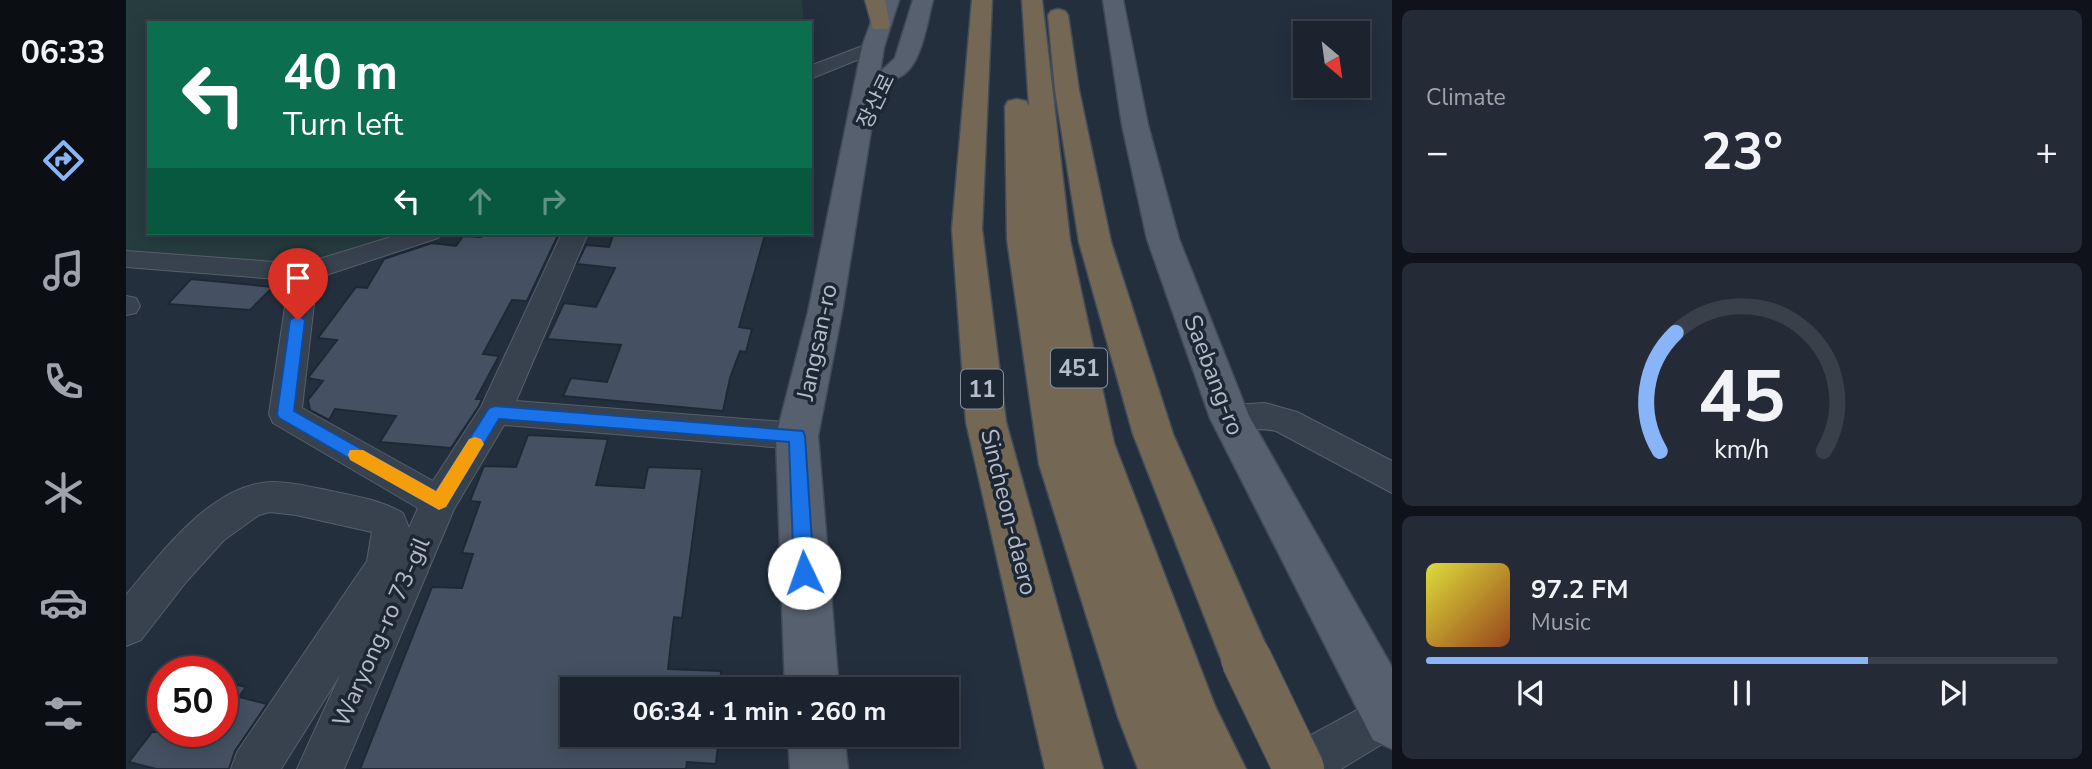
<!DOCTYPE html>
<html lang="en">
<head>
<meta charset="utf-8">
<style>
	:root { --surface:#1b232e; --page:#242b36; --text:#f1f3f6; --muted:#a0a4aa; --line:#39404a; --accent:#8ab4f8 }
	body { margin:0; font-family:"Nunito Sans","Noto Sans KR",sans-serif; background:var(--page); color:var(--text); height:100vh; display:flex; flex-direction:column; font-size:26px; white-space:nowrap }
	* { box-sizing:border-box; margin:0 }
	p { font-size:23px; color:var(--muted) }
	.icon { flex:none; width:38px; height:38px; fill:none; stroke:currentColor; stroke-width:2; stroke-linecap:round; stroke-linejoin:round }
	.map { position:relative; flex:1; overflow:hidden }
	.sheet { display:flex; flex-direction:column; gap:10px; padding:10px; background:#0f1319; width:700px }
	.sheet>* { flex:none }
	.banner { position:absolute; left:21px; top:21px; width:665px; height:214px; border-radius:0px; box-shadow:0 4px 18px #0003,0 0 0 2px var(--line); background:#0b6e4f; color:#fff; overflow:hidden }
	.needle { width:46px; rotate:151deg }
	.tools { position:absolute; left:1167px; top:21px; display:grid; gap:14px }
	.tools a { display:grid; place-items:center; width:77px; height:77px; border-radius:0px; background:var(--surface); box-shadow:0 4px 18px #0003,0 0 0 2px var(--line); font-size:35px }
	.speed { position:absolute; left:21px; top:656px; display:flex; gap:14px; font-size:35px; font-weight:700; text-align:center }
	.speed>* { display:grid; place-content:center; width:91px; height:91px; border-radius:50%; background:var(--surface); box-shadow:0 4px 18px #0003,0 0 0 2px var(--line); line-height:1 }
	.speed .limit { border:10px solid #d22; background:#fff; color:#111 }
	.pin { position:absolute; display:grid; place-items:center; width:60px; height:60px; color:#fff; margin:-72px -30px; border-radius:50% 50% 50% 0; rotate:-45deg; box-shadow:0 0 7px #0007 }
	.pin .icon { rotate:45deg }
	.me { position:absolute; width:77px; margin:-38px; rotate:357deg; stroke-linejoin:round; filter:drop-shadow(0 0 5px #0008) }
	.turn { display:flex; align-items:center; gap:24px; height:147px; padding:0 21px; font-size:32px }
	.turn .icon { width:91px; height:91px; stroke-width:2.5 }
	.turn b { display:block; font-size:49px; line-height:60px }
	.lanes { display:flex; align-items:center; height:66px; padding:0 21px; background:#0003; justify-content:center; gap:35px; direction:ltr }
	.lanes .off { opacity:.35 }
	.big { font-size:52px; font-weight:700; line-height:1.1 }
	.sheet .card { flex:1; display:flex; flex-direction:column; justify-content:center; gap:10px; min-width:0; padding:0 24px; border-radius:10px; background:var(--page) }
	.sheet .dial { align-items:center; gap:0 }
	.dial svg { height:182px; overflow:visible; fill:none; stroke:var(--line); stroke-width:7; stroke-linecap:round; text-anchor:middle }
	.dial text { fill:var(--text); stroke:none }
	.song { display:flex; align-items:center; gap:21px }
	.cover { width:84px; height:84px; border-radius:10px; background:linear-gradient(135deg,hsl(60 70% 55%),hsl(20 70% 35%)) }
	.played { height:7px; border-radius:4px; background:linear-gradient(90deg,var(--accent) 70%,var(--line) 70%) }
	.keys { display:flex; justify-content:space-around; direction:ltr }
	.heat { display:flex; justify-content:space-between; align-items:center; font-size:38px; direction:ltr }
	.trip { position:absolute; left:434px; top:677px; width:399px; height:70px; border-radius:0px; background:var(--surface); box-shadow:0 4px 18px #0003,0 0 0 2px var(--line); font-weight:700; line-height:70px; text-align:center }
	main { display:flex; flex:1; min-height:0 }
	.dock { display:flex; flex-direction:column; width:126px; justify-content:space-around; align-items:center; background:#0b0e12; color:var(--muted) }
	.dock .icon { width:49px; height:49px }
	.dock .active { color:var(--accent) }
	.dock b { font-size:32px; color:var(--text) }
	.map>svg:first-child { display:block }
</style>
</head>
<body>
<main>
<nav class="dock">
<b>06:33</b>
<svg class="icon active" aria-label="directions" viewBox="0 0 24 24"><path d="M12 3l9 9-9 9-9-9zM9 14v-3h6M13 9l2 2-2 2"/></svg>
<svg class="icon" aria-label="music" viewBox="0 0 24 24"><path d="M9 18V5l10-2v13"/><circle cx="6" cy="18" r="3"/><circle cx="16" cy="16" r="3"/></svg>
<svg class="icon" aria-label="phone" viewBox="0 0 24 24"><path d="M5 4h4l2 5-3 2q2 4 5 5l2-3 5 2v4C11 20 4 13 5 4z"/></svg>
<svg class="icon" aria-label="climate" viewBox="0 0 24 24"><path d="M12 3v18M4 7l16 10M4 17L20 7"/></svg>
<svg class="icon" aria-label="car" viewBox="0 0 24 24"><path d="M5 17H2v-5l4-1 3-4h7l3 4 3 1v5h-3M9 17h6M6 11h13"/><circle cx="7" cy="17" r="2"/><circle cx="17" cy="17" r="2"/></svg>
<svg class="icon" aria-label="filters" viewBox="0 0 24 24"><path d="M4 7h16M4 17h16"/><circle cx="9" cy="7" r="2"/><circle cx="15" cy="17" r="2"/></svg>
</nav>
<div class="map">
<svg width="1266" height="769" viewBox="0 0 1266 769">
	<rect width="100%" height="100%" fill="#242f3e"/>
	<path fill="#263c3f" d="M0,0H676L678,23H23V233H284L175,267L0,252Z"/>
	<path fill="#455162" stroke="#1f2835" stroke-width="2" d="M360,233H433L401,301L386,300L357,354L373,356L350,399H356L353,406L325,448L254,442L270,416L209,409L203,420L184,410L182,400L197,381L182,378L211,340L192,338L230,287L241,288L258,259L306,243L330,246L337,236L355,237Z
		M488,233H614L639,235L613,327L626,329L620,352L614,351L604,378L597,411L437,396L445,378L481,382L495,345L421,339L438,303L470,307L489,268L451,264L460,245L483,247Z
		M65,279L147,287L124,310L42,304Z
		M402,435L482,439L470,485L518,488L522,467L576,469L556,618L548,617L542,669L595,671L594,690H446V735H593L590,764L561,762L560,769H234L306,587L336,588L347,554L336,553L354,502L344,501L358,466L390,467Z
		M96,681L120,687L113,697L141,704L109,751L103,769H30L3,762L26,732H96Z"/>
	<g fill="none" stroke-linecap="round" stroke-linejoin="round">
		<g stroke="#565f6c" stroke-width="2">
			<path id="minor" d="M747,42L753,43L756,47L753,51L684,79V66Z
				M278,233H316L312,238L191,278L176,408L307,481L355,407L436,233H462L390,401L671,423L683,427L688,436L683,445L671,449L378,425L328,509L218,769H171L214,675L155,769H105L111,752L241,561L246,532L170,515L144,512L133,515L98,540L60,582L15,640L0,646V595C35,553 87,483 146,482C166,482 186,487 205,491C230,496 254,500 277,513L283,528L292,508L147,423L143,414L163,280L0,267V251L177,264Z
				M0,296L10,298L14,306L10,313L0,315Z
				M1139,403L1171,412L1266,461V493L1150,431C1131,426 1111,433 1092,427L1088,418L1092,409L1104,405Z
				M1266,691V738L1215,769H1148L1154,752Z"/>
		</g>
		<g stroke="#414a57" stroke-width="3">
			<path id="major" d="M753,0H773L758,47L754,72L769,58L787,0H807C800,25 794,87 757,78L754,74L716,312L692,436L713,690H659L650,436L682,312L736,47Z
				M977,0H997L1022,125L1053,239L1123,416L1266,667V749L1247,740L1084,418L1021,239L996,125Z
				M662,735H718L722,769H664Z"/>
		</g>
		<g stroke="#434c59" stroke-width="3">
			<path id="highway" d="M739,0H759L764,25L761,29H747Z
				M846,0H866L856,229L880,422L977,769H919L840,422L826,229Z
				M896,0H916L944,240L988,443L1089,706L1120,769H1012L992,717L913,464L881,239L879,106L882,101L891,99L900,101L903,106Z
				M932,9L939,11L942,15L953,90L985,242L1047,434L1146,659L1138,677L1120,685L1102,677L1007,434L953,242L929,90L922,15L925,11Z"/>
		</g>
		<use href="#minor" fill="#38414e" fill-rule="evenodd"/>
		<use href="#major" fill="#56606e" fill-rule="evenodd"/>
		<use href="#highway" fill="#746855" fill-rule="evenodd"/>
		<g stroke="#434c59" stroke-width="52" stroke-linecap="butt">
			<path id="highway-bridge" d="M1120,659L1173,769"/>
		</g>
		<use href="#highway-bridge" stroke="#746855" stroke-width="50"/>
	</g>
	<path fill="#1a73e8" stroke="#114b97" stroke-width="2" d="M172,315L179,320L168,411L310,491L363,408L369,406L677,431L679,436L688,573L685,579L678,582L671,579L668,573L663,442L373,419L320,507L313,510L153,418L151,414L164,320Z"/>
	<path fill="#f59e0b" d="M349,437L355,439L358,444L320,507L313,510L224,460L222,455L224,450H237L310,491L343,439Z"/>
	<g text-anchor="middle" stroke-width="7" stroke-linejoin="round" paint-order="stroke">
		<g font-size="21" fill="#b4bcc9" stroke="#1d2633">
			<text transform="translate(750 101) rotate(-64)" y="7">장산로</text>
		</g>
		<g fill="#1d2633" stroke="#878f9c" stroke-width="2">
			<rect x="925" y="348.5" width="56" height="39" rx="5"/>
			<rect x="835" y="369.5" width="42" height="39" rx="5"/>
		</g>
		<g font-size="23" font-weight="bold" fill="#b4bcc9">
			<text x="953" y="376">451</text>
			<text x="856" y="397">11</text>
		</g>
		<g font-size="24" fill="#b4bcc9" stroke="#1d2633">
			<text transform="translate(691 342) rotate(-78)" y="8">Jangsan-ro</text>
			<text transform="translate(1088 375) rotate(69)" y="8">Saebang-ro</text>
			<text transform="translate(883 512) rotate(76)" y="8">Sincheon-daero</text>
			<text transform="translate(255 632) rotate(-66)" y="8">Waryong-ro 73-gil</text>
		</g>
	</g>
</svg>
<div class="tools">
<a><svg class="needle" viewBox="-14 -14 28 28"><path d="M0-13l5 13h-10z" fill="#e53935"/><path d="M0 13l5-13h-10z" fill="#a0a4aa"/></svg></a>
</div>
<div class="speed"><div class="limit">50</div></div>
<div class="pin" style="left:172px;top:320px;background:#d93025"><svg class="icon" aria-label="arrive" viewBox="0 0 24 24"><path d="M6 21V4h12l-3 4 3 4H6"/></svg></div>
<svg class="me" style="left:678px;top:573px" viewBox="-20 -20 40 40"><circle r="19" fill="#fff"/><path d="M0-13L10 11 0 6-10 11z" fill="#1a73e8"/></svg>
<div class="trip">06:34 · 1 min · 260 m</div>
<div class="banner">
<div class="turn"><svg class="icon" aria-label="left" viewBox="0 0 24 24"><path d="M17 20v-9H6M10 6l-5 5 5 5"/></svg><div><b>40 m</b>Turn left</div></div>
<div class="lanes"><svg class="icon" aria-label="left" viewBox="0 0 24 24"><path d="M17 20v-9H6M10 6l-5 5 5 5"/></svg><svg class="icon off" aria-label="ahead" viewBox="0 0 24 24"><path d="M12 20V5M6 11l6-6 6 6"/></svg><svg class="icon off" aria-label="right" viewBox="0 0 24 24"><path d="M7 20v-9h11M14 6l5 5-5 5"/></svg></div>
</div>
</div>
<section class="sheet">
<div class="card"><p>Climate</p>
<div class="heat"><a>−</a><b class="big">23°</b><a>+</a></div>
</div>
<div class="card dial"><svg viewBox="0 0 100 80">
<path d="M14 69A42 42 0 1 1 86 69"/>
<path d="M14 69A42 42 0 0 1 21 17" stroke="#8ab4f8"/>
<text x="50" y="56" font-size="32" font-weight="700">45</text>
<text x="50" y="72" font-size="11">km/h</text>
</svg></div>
<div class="card">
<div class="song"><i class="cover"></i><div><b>97.2 FM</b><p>Music</p></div></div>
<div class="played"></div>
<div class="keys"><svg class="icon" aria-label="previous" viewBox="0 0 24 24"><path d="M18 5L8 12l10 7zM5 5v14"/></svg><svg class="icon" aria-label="pause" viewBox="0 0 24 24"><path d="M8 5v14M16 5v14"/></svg><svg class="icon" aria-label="next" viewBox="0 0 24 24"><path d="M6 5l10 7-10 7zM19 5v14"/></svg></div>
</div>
</section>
</main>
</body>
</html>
